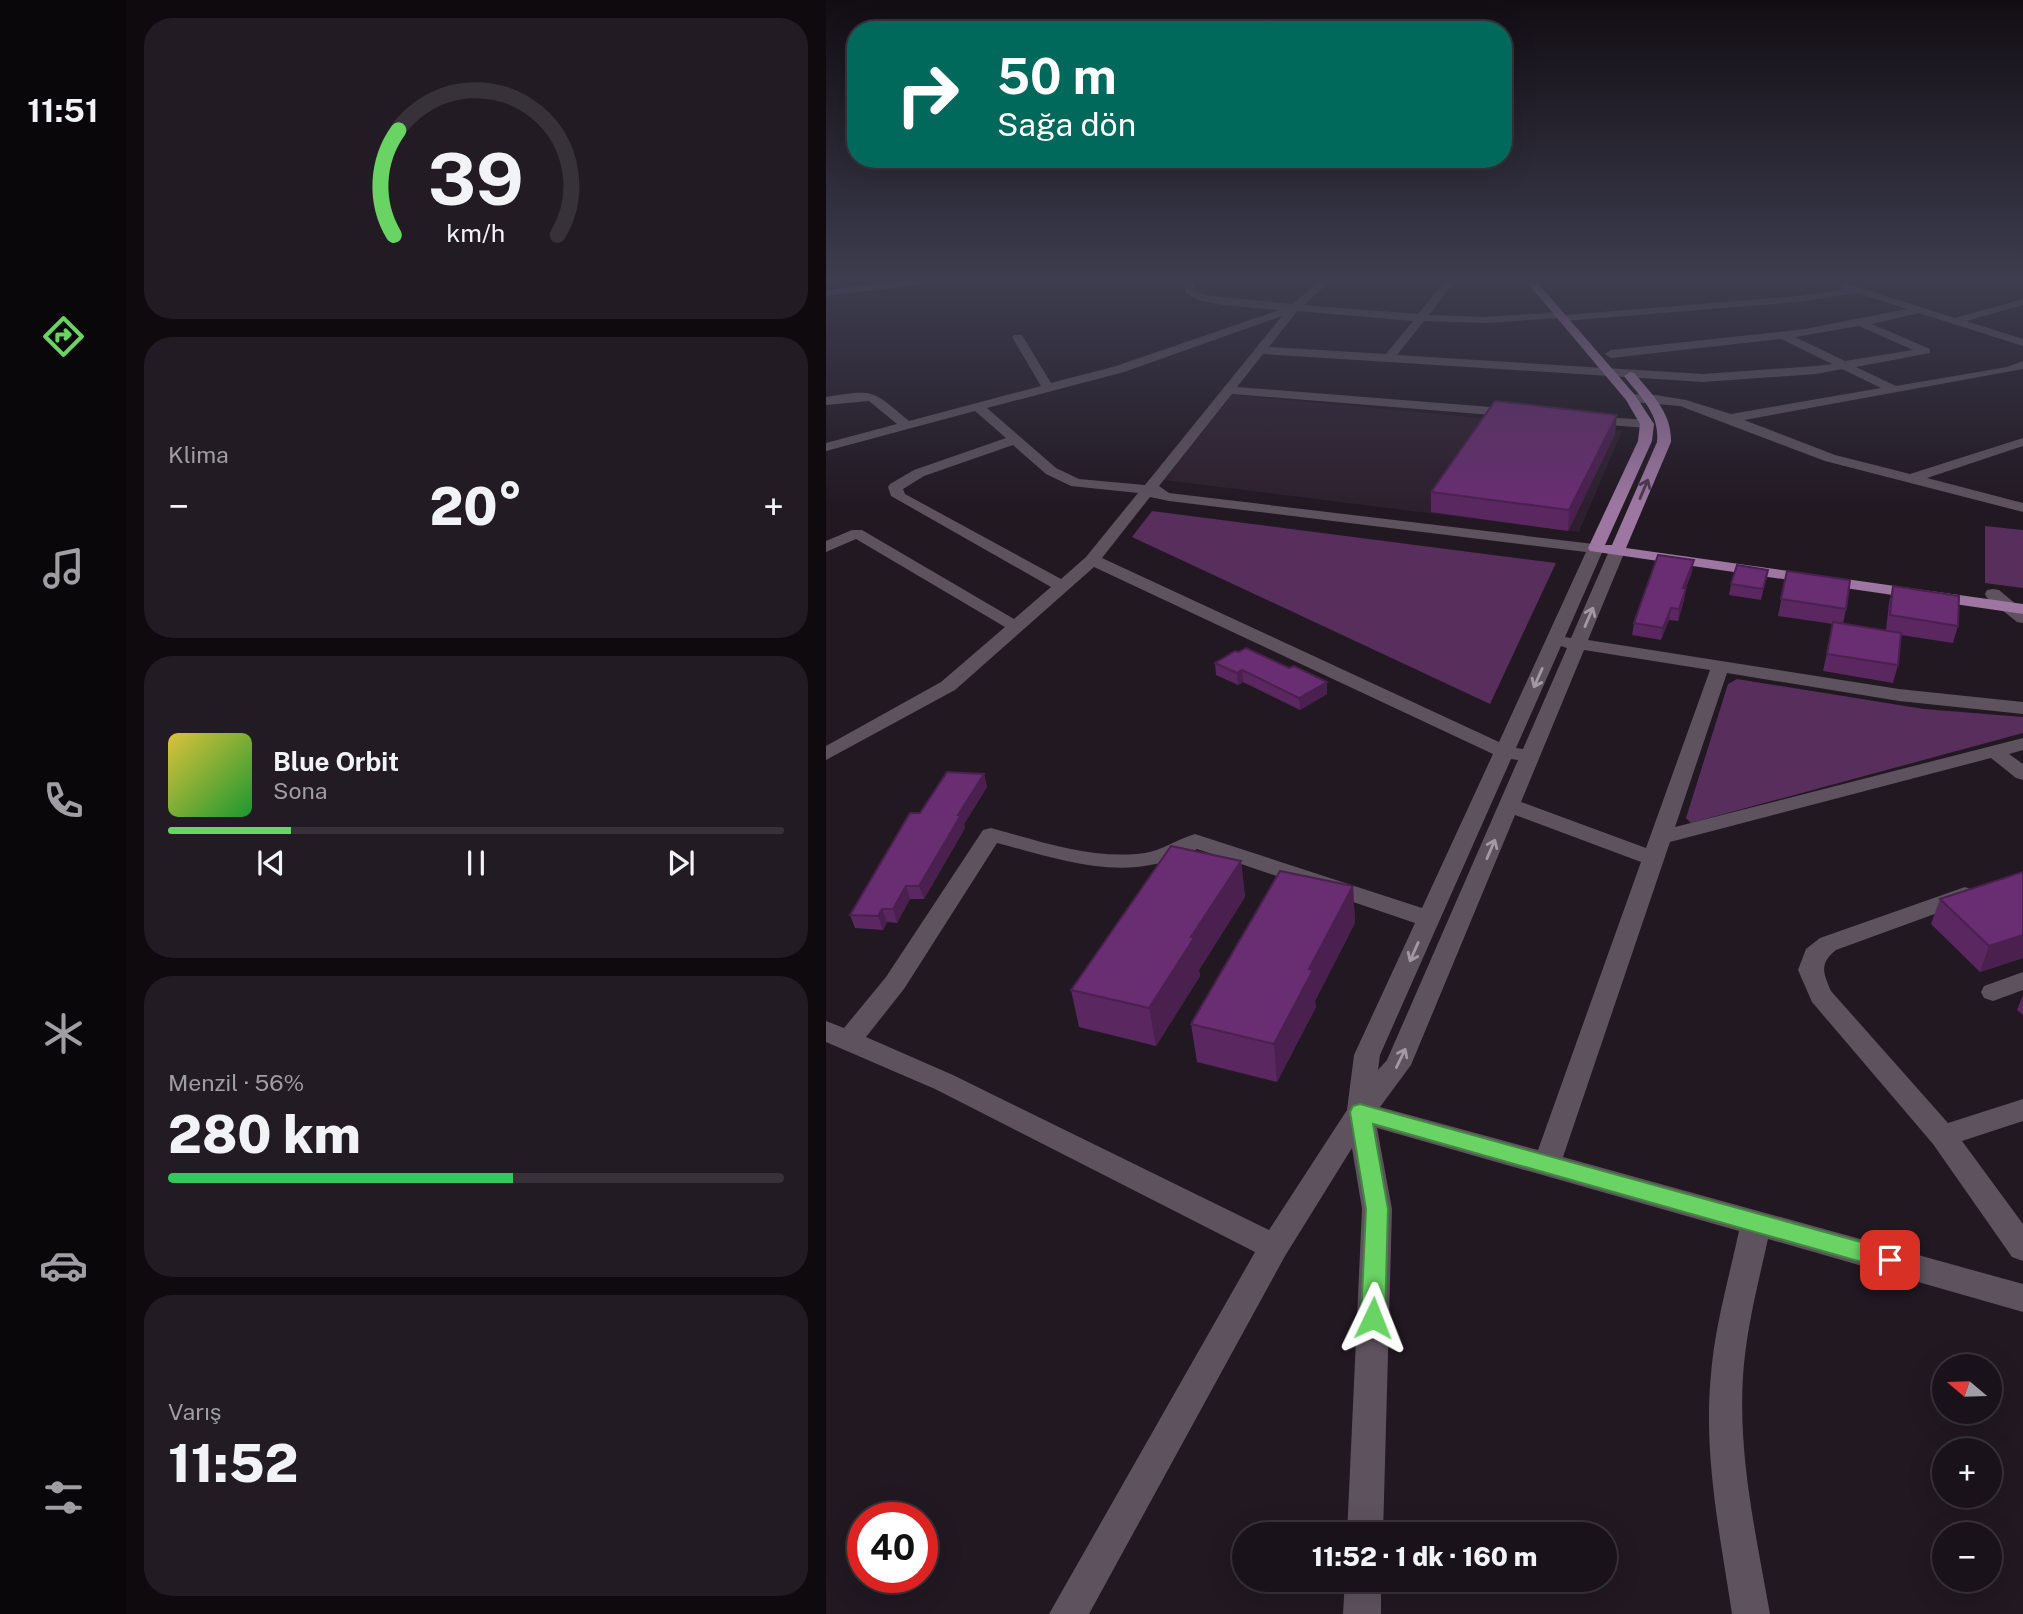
<!DOCTYPE html>
<html lang="tr">
<head>
<meta charset="utf-8">
<style>
	:root { --surface:#19121a; --page:#221b23; --text:#f1f3f6; --muted:#9f9ea2; --line:#373239; --accent:#69d464 }
	body { margin:0; font-family:"Public Sans",sans-serif; background:var(--page); color:var(--text); height:100vh; display:flex; flex-direction:column; font-size:26px; white-space:nowrap }
	* { box-sizing:border-box; margin:0 }
	p { font-size:23px; color:var(--muted) }
	.icon { flex:none; width:38px; height:38px; fill:none; stroke:currentColor; stroke-width:2; stroke-linecap:round; stroke-linejoin:round }
	.map { position:relative; flex:1; overflow:hidden }
	.sheet { display:flex; flex-direction:column; gap:18px; padding:18px; background:#0e0a0e; width:700px }
	.sheet>* { flex:none }
	.banner { position:absolute; left:21px; top:21px; width:665px; height:147px; border-radius:28px; box-shadow:0 7px 28px #0002,0 0 0 2px var(--line); background:#00695c; color:#fff; overflow:hidden }
	.needle { width:46px; rotate:289deg }
	.buttons { position:absolute; left:1106px; top:1354px; display:grid; gap:14px }
	.buttons a { display:grid; place-items:center; width:70px; height:70px; border-radius:50%; background:var(--surface); box-shadow:0 7px 28px #0002,0 0 0 2px var(--line); font-size:35px }
	.speed { position:absolute; left:21px; top:1502px; display:flex; gap:14px; font-size:35px; font-weight:700; text-align:center }
	.speed>* { display:grid; place-content:center; width:91px; height:91px; border-radius:50%; background:var(--surface); box-shadow:0 7px 28px #0002,0 0 0 2px var(--line); line-height:1 }
	.speed .limit { border:10px solid #d22; background:#fff; color:#111 }
	.pin { position:absolute; display:grid; place-items:center; width:60px; height:60px; color:#fff; margin:-30px; border-radius:14px; box-shadow:0 4px 10px #0006 }
	.me { position:absolute; width:77px; margin:-38px; rotate:2deg; stroke-linejoin:round; filter:drop-shadow(0 0 5px #0008) }
	.turn { display:flex; align-items:center; gap:24px; height:147px; padding:0 35px; font-size:32px }
	.turn .icon { width:91px; height:91px; stroke-width:2.5 }
	.turn b { display:block; font-size:49px; line-height:60px }
	.big { font-size:52px; font-weight:800; line-height:1.1 }
	.sheet .tile { flex:1; display:flex; flex-direction:column; justify-content:center; gap:10px; min-width:0; padding:0 24px; border-radius:28px; background:var(--page) }
	.sheet .dial { align-items:center; gap:0 }
	.dial svg { height:182px; overflow:visible; fill:none; stroke:var(--line); stroke-width:7; stroke-linecap:round; text-anchor:middle }
	.dial text { fill:var(--text); stroke:none }
	.song { display:flex; align-items:center; gap:21px }
	.cover { width:84px; height:84px; border-radius:10px; background:linear-gradient(135deg,hsl(50 70% 55%),hsl(130 70% 35%)) }
	.played { height:7px; border-radius:4px; background:linear-gradient(90deg,var(--accent) 20%,var(--line) 20%) }
	.keys { display:flex; justify-content:space-around; direction:ltr }
	.heat { display:flex; justify-content:space-between; align-items:center; font-size:38px; direction:ltr }
	.charge { height:10px; border-radius:5px; background:linear-gradient(90deg,#34c759 56%,var(--line) 0) }
	.trip { position:absolute; left:406px; top:1522px; width:385px; height:70px; border-radius:35px; background:var(--surface); box-shadow:0 7px 28px #0002,0 0 0 2px var(--line); font-weight:800; line-height:70px; text-align:center }
	main { display:flex; flex:1; min-height:0 }
	.tab-bar { display:flex; flex-direction:column; width:126px; justify-content:space-around; align-items:center; background:#0a070a; color:var(--muted) }
	.tab-bar .icon { width:49px; height:49px }
	.tab-bar .on { color:var(--accent) }
	.tab-bar b { font-size:32px; color:var(--text) }
	.map>svg:first-child { display:block }
</style>
</head>
<body>
<main>
<nav class="tab-bar">
<b>11:51</b>
<svg class="icon on" aria-label="directions" viewBox="0 0 24 24"><path d="M12 3l9 9-9 9-9-9zM9 14v-3h6M13 9l2 2-2 2"/></svg>
<svg class="icon" aria-label="music" viewBox="0 0 24 24"><path d="M9 18V5l10-2v13"/><circle cx="6" cy="18" r="3"/><circle cx="16" cy="16" r="3"/></svg>
<svg class="icon" aria-label="phone" viewBox="0 0 24 24"><path d="M5 4h4l2 5-3 2q2 4 5 5l2-3 5 2v4C11 20 4 13 5 4z"/></svg>
<svg class="icon" aria-label="climate" viewBox="0 0 24 24"><path d="M12 3v18M4 7l16 10M4 17L20 7"/></svg>
<svg class="icon" aria-label="car" viewBox="0 0 24 24"><path d="M5 17H2v-5l4-1 3-4h7l3 4 3 1v5h-3M9 17h6M6 11h13"/><circle cx="7" cy="17" r="2"/><circle cx="17" cy="17" r="2"/></svg>
<svg class="icon" aria-label="filters" viewBox="0 0 24 24"><path d="M4 7h16M4 17h16"/><circle cx="9" cy="7" r="2"/><circle cx="15" cy="17" r="2"/></svg>
</nav>
<section class="sheet">
<div class="tile dial"><svg viewBox="0 0 100 80">
<path d="M14 69A42 42 0 1 1 86 69"/>
<path d="M14 69A42 42 0 0 1 16 23" stroke="#69d464"/>
<text x="50" y="56" font-size="32" font-weight="700">39</text>
<text x="50" y="72" font-size="11">km/h</text>
</svg></div>
<div class="tile"><p>Klima</p>
<div class="heat"><a>−</a><b class="big">20°</b><a>+</a></div>
</div>
<div class="tile">
<div class="song"><i class="cover"></i><div><b>Blue Orbit</b><p>Sona</p></div></div>
<div class="played"></div>
<div class="keys"><svg class="icon" aria-label="previous" viewBox="0 0 24 24"><path d="M18 5L8 12l10 7zM5 5v14"/></svg><svg class="icon" aria-label="pause" viewBox="0 0 24 24"><path d="M8 5v14M16 5v14"/></svg><svg class="icon" aria-label="next" viewBox="0 0 24 24"><path d="M6 5l10 7-10 7zM19 5v14"/></svg></div>
</div>
<div class="tile"><p>Menzil · 56%</p><b class="big">280 km</b><div class="charge"></div></div>
<div class="tile"><p>Varış</p><b class="big">11:52</b></div>
</section>
<div class="map">
<svg width="1197" height="1614" viewBox="0 0 1197 1614">
	<rect width="100%" height="100%" fill="#211822"/>
	<path fill="#2d1f2e" d="M406,395L796,431L753,532L338,480Z"/>
	<path fill="#572e5c" d="M326,511L730,563L664,704L306,537Z
		M1159,526L1197,530V588L1159,583Z
		M911,679L1098,709L1197,717V733L865,823L860,818L902,684Z"/>
	<g fill="none" stroke-linecap="round" stroke-linejoin="round">
		<path fill="#5d525e" fill-rule="evenodd" d="M75,281H104L99,284L0,296V290Z
			M358,281H368L369,290L379,295L466,304L494,281H505L478,305L592,314L619,281H629L603,315L660,317L734,312L739,315L973,296L1018,289L1014,286L1019,283L1129,318L1197,299V305L1140,321L1197,339V346L1093,313L1046,324L1104,349V353L1030,367L1070,386L1181,367L1197,361V369L918,420L1009,455L1084,474L1197,438V446L1101,478L1197,503V512L999,461L854,406L805,402L799,398L805,394L830,395L860,400L905,414L1055,388L1016,369L990,374L877,382L437,354L411,387L690,409L696,413L690,417L406,394L333,486L343,493L776,545L778,548L739,637L745,638L783,551L791,546L797,548L799,551L762,640L1073,689L1197,702V714L1073,701L901,673L849,827L1197,738V750L1183,754L1197,764V780L1190,778L1165,758L844,842L737,1157L1197,1284V1312L942,1239C932,1284 920,1330 917,1376C912,1456 930,1535 944,1614H906C894,1535 877,1454 885,1374C889,1325 903,1278 913,1231L551,1128L566,1209L557,1535H521L536,1209L526,1148L459,1256L263,1614H223L429,1252L109,1089L0,1042V1021L18,1028L60,977L157,830L165,828C214,841 267,860 319,853C337,850 351,839 369,834L596,908L667,754L268,567L129,690L0,760V746L115,682L179,627L30,539L0,552V541L26,530H36L188,619L225,587L65,496L62,487L64,484L88,470L180,438L149,411L0,451V443L71,424L43,401L0,405V397C49,389 46,390 83,421L215,386L186,337L188,335H196L225,383L290,366L453,310L397,305L372,300L360,293ZM1031,293L1081,309L979,329L785,350L779,354L785,358L955,339L1006,364L990,366L877,374L571,355L598,321L660,323L732,318L737,321L973,302ZM471,311L587,321L560,354L443,347ZM456,316L319,485L253,479L230,468L161,408L298,372ZM1033,326L1087,350L1019,361L969,337ZM187,445L220,474L245,486L312,493L260,557L235,579L79,494L77,489L98,476ZM324,497L343,501L760,552L673,742L276,558ZM735,646L741,648L697,749L690,748ZM758,650L884,670L820,848L695,802ZM685,759L692,760L561,1060L552,1070L554,1055ZM689,815L815,862L712,1150L554,1107L585,1065ZM171,843C240,861 302,885 371,849L589,923L528,1055L521,1110L443,1230L127,1075L40,1037L78,989Z
			M764,416L821,420L828,424L821,428L759,423L757,420Z
			M1167,589L1173,590L1197,610V623L1191,622L1161,598L1159,594L1161,590Z
			M1139,887L1147,890L1150,895L1147,900L1010,950C993,964 997,972 1005,991L1122,1123L1197,1099V1121L1136,1141L1197,1224V1261L1186,1257L1107,1144L986,1002L972,970L980,949L994,938Z
			M1197,972V990L1167,1001L1158,998L1155,992L1158,986Z
			M519,1580H555V1614H517Z"/>
		<path fill="#9d77a1" fill-rule="evenodd" d="M700,281H710L809,395L828,424L826,441L779,545H786L831,442C834,413 814,397 798,376L804,372L808,373C826,394 846,413 845,442L800,548L1197,604V614L764,551L762,548L812,441L814,424L800,400Z"/>
	</g>
	<path fill="#5a2761" d="M789,434L742,531L605,512V492Z
		M942,570L935,600L903,595L905,584Z
		M961,571L1020,609L1017,624L1060,630L1063,603L1067,586L1132,626L1127,643L1075,635L1072,665L1067,683L997,671L1007,624L952,616Z
		M866,572L860,588L858,600L852,621L843,620L835,640L806,635L808,623Z
		M389,663L501,694L474,710L417,682L412,685L390,675Z
		M158,774L161,787L138,824L139,828L98,899H84L71,923L61,922L57,930L29,928L24,915L94,813Z
		M415,861L419,897L373,970L374,976L330,1046L253,1027L245,990Z
		M1197,872V958L1154,972L1105,924L1114,899Z
		M527,886L529,923L489,1001L490,1007L451,1082L371,1062L365,1024Z
		M1197,995V1015L1191,1010Z"/>
	<path fill="#4a204f" d="M791,415L789,434L742,531L743,510Z
		M868,560L866,572L855,599L857,588Z
		M860,588L858,600L852,621L853,609Z
		M845,608L843,620L835,640L837,628Z
		M416,670L417,682L412,685L411,673Z
		M501,682V694L474,710L473,698Z
		M158,774L161,787L138,824L139,828L98,899L93,886L132,815Z
		M415,861L419,897L373,970L374,976L330,1046L323,1008L365,937Z
		M80,886L84,899L71,923L67,909Z
		M527,886L529,923L489,1001L490,1007L451,1082L448,1044L483,969Z
		M56,909L61,922L57,930L52,916Z
		M1197,935V958L1154,972L1163,946Z"/>
	<path fill="#692d71" stroke="#4a204f" stroke-width="2" d="M669,401L791,415L743,510L605,492Z
		M832,555L868,560L857,588H860L853,609L845,608L837,628L808,623Z
		M911,565L942,570L937,589L905,584Z
		M961,571L1024,580L1020,609L955,599Z
		M1067,586L1133,596L1132,626L1064,615Z
		M1007,622L1075,633L1072,665L1001,654Z
		M420,648L463,668L468,666L501,682L473,698L416,670L411,673L389,663L409,651L413,652Z
		M121,772L158,774L132,815H135L93,886H80L67,909H56L52,916L24,915L84,813H94Z
		M345,846L415,861L365,937L368,938L323,1008L245,990Z
		M454,871L527,886L483,969L487,970L448,1044L365,1024Z
		M1197,872V935L1163,946L1114,899Z"/>
	<defs><path id="oneway-shaft" d="M-6 0H5M1.5-3L5.5 0L1.5 3" fill="none" stroke-width="1.6" stroke-linecap="round" stroke-linejoin="round" transform="scale(1.75)"/></defs>
	<use stroke="#4b384d" href="#oneway-shaft" transform="translate(818 489) rotate(-67)"/>
	<g stroke="#a299a3">
		<use href="#oneway-shaft" transform="translate(763 617) rotate(-67)"/>
		<use href="#oneway-shaft" transform="translate(712 678) rotate(114)"/>
		<use href="#oneway-shaft" transform="translate(665 849) rotate(-67)"/>
		<use href="#oneway-shaft" transform="translate(588 952) rotate(114)"/>
		<use href="#oneway-shaft" transform="translate(575 1058) rotate(-64)"/>
	</g>
	<linearGradient id="sky" x2="0" y2="1"><stop stop-color="#120d13"/><stop offset="0.55" stop-color="#3d3d4f"/><stop offset="1" stop-color="#3d3d4f" stop-opacity="0"/></linearGradient>
	<rect width="1197" height="507" fill="url(#sky)"/>
	<path fill="#69d464" stroke="#448a41" stroke-width="2" d="M534,1104L1064,1250L1072,1253L1075,1260L1072,1267L1064,1270L547,1124L562,1209L559,1318L555,1326L547,1329L538,1326L535,1318L540,1209L524,1112L527,1106Z"/>
</svg>
<div class="buttons">
<a><svg class="needle" viewBox="-14 -14 28 28"><path d="M0-13l5 13h-10z" fill="#e53935"/><path d="M0 13l5-13h-10z" fill="#9f9ea2"/></svg></a>
<a>+</a>
<a>−</a>
</div>
<div class="speed"><div class="limit">40</div></div>
<div class="pin" style="left:1064px;top:1260px;background:#d93025"><svg class="icon" aria-label="arrive" viewBox="0 0 24 24"><path d="M6 21V4h12l-3 4 3 4H6"/></svg></div>
<svg class="me" style="left:547px;top:1318px" viewBox="-20 -20 40 40"><path d="M0-17L14 15 0 8-14 15z" fill="#69d464" stroke="#fff" stroke-width="4"/></svg>
<div class="trip">11:52 · 1 dk · 160 m</div>
<div class="banner">
<div class="turn"><svg class="icon" aria-label="right" viewBox="0 0 24 24"><path d="M7 20v-9h11M14 6l5 5-5 5"/></svg><div><b>50 m</b>Sağa dön</div></div>
</div>
</div>
</main>
</body>
</html>
